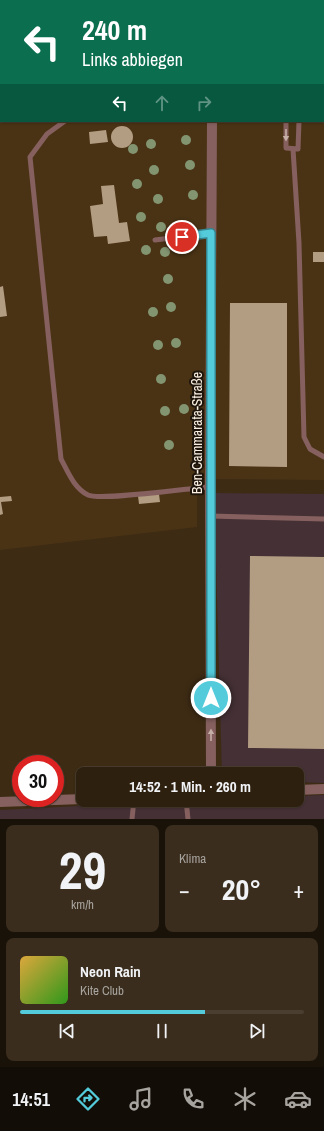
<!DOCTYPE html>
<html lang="de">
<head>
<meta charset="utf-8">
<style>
	:root { --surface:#2e200f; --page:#3a2d1d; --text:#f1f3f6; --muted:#a7a39e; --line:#493e2f; --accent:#53cbdb }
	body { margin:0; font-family:"Archivo Narrow",sans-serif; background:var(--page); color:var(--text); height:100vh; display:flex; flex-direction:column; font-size:15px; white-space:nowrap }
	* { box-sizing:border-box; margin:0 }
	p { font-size:13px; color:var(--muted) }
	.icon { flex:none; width:22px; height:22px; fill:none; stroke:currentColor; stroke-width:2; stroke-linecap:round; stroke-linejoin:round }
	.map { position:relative; height:819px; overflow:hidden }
	.side { display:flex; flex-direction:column; gap:6px; padding:6px; background:#191208; flex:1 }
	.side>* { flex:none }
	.top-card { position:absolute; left:0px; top:0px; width:324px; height:122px; box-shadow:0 1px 3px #0004,0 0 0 1px var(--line); background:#0b6e4f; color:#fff; overflow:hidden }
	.speed { position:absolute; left:12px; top:755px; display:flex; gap:8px; font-size:20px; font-weight:700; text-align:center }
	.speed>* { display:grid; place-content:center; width:52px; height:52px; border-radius:50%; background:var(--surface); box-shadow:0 1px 3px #0004,0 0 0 1px var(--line); line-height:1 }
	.speed .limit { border:6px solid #d22; background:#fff; color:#111 }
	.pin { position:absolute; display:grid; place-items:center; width:34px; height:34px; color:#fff; margin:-17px; border:2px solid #fff; border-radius:50%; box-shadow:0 1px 4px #0007 }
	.me { position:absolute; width:44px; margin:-22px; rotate:0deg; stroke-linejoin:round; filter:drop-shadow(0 0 3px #0008) }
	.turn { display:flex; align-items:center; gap:14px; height:84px; padding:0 16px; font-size:18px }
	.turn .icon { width:52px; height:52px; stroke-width:2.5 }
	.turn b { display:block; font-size:28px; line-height:34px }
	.lanes { display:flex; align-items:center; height:38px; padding:0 16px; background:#0003; justify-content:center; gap:20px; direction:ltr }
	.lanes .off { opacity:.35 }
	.big { font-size:30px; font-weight:700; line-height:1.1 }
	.side .tile { flex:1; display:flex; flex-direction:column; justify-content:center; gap:6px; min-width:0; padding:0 14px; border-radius:8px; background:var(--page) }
	.side .dial { align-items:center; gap:0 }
	.dial b { font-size:52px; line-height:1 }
	.song { display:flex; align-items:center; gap:12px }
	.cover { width:48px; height:48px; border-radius:6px; background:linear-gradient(135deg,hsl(40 70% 55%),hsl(110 70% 35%)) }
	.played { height:4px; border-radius:2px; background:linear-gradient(90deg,var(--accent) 65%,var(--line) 65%) }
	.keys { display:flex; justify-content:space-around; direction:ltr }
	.heat { display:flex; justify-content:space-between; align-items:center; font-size:22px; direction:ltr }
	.side .tiles { flex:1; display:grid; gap:6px; grid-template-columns:1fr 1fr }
	.tile:last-child { grid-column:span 2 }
	.trip { position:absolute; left:76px; top:767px; width:228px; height:40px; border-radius:8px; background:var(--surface); box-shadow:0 1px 3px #0004,0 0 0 1px var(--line); font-weight:700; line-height:40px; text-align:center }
	.tab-bar { display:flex; height:64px; justify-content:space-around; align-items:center; background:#120d06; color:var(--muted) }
	.tab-bar .icon { width:28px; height:28px }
	.tab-bar .selected { color:var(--accent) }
	.tab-bar b { font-size:18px; color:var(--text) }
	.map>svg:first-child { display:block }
</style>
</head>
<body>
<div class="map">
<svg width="324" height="819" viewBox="0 0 324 819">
	<rect width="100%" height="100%" fill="#3d2b14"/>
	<path fill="#4a3315" d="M0,0L55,1H1V121H323V1H156L324,0V480L217,479L197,481V527L0,550Z"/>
	<path fill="#443035" d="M214,493L324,494V783L297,782V774H222Z
		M324,795V819H0V810L198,800H297V796Z"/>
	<path fill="#3d543d" d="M55,0H167L55,1Z"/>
	<path fill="#b29c82" d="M111 137a11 11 0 1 1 22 0a11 11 0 1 1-22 0Z
		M106,130L108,142L90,144L89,132Z
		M114,185L119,223L127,222L130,241L108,244L107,236L94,237L90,206L103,204L101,186Z
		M313,252H324V262H313Z
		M3,286L7,316L0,317V287Z
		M230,303H287V467L229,466Z
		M159,494L160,502L139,504L138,496Z
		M11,496L12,501L1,502L3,514L0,515V497Z
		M250,556L324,557V749L248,748Z"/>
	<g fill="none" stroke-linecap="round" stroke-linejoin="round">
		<path stroke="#85605e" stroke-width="5" d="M314,1V0
			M0,26L1,25
			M65,121L47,134L30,157L61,459C68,472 74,488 88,495C101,501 189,488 210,487
			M286,121V148L298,149L299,121
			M293,149L299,243L304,437L310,449L324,457
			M155,240L211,233
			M211,516L324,519
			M186,800L188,819
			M132,819L134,800"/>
		<path stroke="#85605e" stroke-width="10" d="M199,0V1
			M218,1V0
			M211,774L210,487L212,121
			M297,790L324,789
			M0,802L83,799"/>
	</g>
	<g fill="#829470">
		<circle cx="186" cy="140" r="5"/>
		<circle cx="151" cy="144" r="5"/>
		<circle cx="133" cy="149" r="5"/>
		<circle cx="190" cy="165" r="5"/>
		<circle cx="154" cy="170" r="5"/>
		<circle cx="137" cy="184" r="5"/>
		<circle cx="193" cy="195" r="5"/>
		<circle cx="158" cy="199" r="5"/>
		<circle cx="141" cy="217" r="5"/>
		<circle cx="161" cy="227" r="5"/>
		<circle cx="146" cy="250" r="5"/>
		<circle cx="165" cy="252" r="5"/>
		<circle cx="168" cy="279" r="5"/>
		<circle cx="171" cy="307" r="5"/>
		<circle cx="153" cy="312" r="5"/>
		<circle cx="176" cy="343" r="5"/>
		<circle cx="158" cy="345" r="5"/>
		<circle cx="161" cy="379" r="5"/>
		<circle cx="184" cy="409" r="5"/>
		<circle cx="165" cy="411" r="5"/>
		<circle cx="169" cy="445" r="5"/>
	</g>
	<defs><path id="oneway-solid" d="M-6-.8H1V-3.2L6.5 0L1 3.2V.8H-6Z"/></defs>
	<g fill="#c6afa7">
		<use href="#oneway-solid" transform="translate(286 135) rotate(90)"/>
		<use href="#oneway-solid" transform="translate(211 735) rotate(-90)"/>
	</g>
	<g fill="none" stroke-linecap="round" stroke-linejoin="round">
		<g stroke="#36848e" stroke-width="10">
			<path id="route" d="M182,237L211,233V698"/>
		</g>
		<use href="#route" stroke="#53cbdb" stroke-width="7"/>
	</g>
	<g text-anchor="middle" stroke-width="4" stroke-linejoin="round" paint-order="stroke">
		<g font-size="14" fill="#fcf0e2" stroke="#1d150b">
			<text transform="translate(197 433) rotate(-90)" y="5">Ben-Cammarata-Straße</text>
		</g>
	</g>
</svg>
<div class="speed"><div class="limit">30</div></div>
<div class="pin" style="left:182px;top:237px;background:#d93025"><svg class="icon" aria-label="arrive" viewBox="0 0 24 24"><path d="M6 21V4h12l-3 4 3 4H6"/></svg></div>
<svg class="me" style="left:211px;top:698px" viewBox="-20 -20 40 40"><circle r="17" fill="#53cbdb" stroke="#fff" stroke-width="3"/><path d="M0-11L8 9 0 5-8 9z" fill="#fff"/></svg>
<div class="trip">14:52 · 1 Min. · 260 m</div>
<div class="top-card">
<div class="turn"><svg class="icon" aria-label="left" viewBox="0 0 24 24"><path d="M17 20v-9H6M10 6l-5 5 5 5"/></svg><div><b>240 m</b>Links abbiegen</div></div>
<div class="lanes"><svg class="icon" aria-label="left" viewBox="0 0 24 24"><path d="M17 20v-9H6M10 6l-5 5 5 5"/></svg><svg class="icon off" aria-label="ahead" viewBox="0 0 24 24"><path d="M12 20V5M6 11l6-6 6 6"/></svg><svg class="icon off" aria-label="right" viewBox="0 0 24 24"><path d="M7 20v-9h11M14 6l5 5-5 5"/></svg></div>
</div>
</div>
<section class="side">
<div class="tiles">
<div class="tile dial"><b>29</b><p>km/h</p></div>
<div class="tile"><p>Klima</p>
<div class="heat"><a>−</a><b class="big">20°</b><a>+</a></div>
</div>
<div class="tile">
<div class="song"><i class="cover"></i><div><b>Neon Rain</b><p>Kite Club</p></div></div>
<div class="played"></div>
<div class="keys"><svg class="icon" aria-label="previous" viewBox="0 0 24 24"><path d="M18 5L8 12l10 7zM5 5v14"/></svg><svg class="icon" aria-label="pause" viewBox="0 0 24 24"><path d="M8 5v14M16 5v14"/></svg><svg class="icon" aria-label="next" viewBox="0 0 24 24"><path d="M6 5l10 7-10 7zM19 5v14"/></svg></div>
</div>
</div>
</section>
<nav class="tab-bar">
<b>14:51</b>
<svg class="icon selected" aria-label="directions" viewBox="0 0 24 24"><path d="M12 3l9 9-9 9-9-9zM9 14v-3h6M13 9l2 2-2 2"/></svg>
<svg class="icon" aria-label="music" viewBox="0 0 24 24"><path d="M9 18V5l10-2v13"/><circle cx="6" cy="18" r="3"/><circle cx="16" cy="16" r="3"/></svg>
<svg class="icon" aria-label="phone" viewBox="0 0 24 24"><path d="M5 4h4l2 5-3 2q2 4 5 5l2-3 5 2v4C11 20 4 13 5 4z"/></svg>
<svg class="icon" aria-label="climate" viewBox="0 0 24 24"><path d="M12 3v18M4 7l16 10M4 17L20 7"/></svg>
<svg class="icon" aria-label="car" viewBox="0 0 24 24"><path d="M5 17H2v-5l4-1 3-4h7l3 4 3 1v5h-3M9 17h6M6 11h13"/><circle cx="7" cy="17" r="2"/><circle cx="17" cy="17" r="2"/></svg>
</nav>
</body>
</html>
